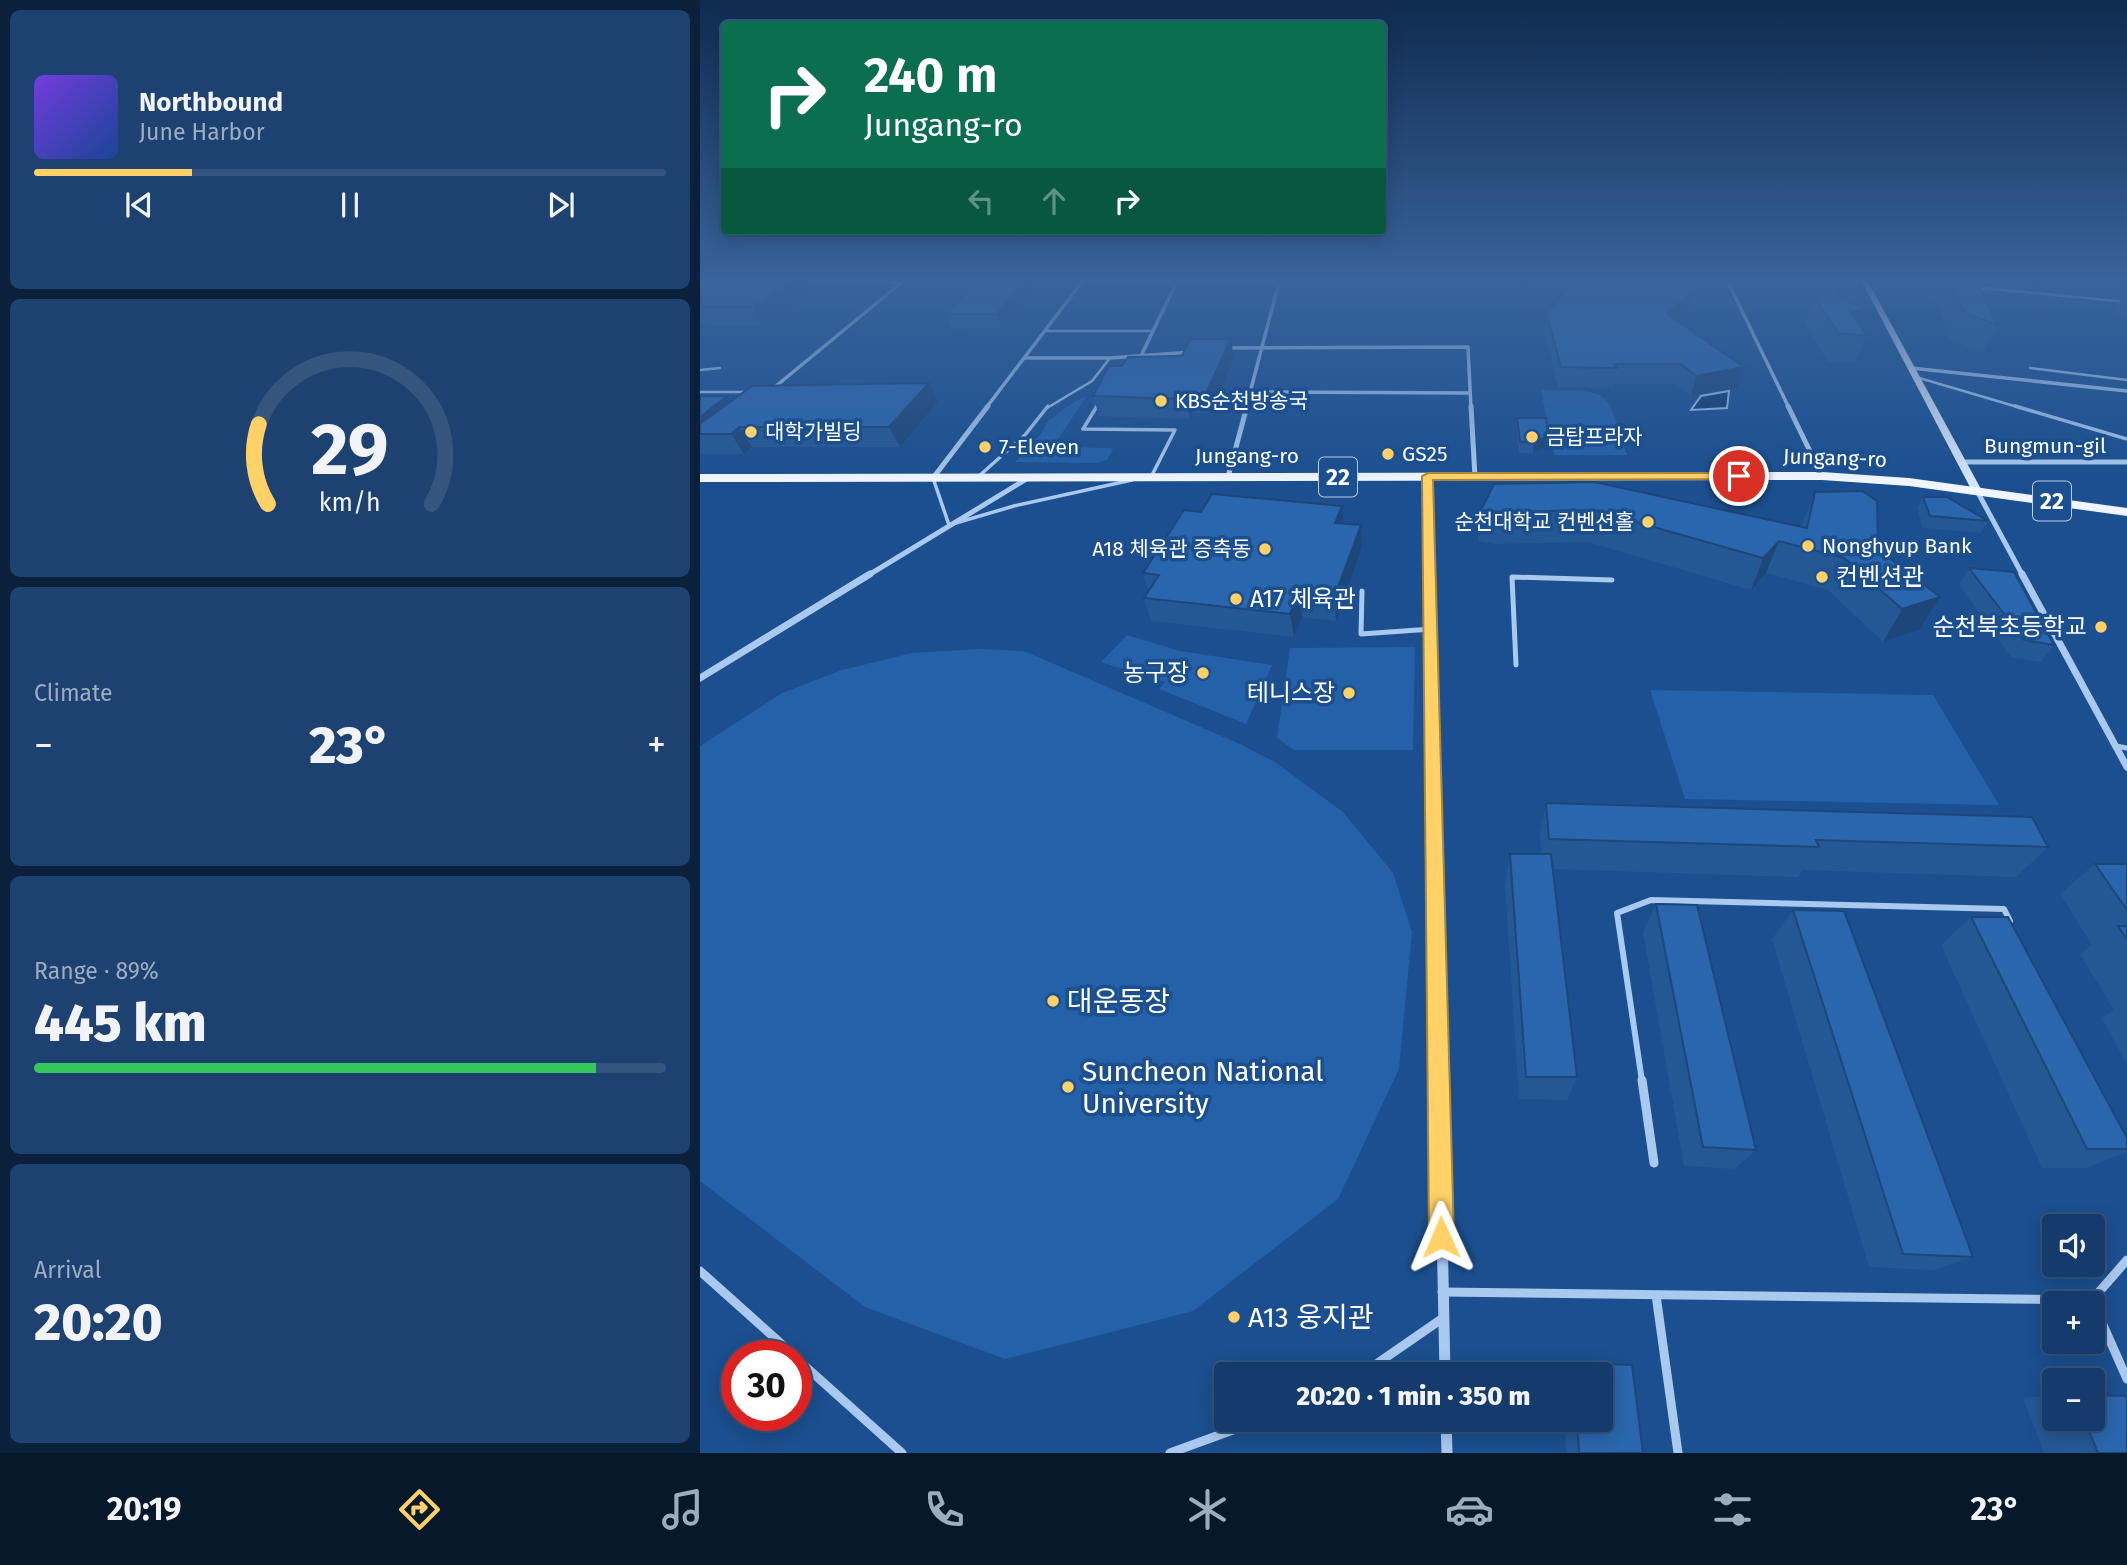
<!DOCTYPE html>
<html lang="en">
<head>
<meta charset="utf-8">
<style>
	:root { --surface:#143b6b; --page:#1d4271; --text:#f1f3f6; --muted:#9dadc1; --line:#33557e; --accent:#ffd166 }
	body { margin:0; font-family:"Fira Sans","Noto Sans KR",sans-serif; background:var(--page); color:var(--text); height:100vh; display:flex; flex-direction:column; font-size:26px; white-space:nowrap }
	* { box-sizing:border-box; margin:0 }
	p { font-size:23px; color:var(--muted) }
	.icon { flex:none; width:38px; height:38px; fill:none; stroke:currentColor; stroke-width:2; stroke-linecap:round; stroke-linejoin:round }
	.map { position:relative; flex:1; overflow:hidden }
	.drawer { display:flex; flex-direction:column; gap:10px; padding:10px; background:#0b203b; width:700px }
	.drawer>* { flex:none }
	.top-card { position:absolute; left:21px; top:21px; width:665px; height:214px; border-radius:7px; box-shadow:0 4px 18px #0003,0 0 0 2px var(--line); background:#0b6e4f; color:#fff; overflow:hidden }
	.fabs { position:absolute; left:1342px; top:1214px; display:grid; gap:14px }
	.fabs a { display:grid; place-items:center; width:63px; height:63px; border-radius:7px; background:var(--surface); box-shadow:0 4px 18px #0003,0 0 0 2px var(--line); font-size:35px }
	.speed { position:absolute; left:21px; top:1340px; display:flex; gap:14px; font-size:35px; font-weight:700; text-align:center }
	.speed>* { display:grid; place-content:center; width:91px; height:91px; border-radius:50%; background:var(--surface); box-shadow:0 4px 18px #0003,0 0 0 2px var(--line); line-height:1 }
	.speed .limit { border:10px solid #d22; background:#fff; color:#111 }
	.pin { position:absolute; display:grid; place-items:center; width:60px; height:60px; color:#fff; margin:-30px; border:4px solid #fff; border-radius:50%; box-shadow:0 2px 7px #0007 }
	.me { position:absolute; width:77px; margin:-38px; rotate:359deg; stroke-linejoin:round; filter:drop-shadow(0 0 5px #0008) }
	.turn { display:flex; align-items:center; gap:24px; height:147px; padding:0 28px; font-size:32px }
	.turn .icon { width:91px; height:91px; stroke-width:2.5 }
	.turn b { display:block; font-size:49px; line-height:60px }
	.lanes { display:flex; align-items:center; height:66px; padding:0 28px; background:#0003; justify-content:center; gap:35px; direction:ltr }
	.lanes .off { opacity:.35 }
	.big { font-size:52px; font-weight:800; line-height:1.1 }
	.drawer .widget { flex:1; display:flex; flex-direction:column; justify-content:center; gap:10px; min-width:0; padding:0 24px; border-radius:10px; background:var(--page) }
	.drawer .dial { align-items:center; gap:0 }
	.dial svg { height:182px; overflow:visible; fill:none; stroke:var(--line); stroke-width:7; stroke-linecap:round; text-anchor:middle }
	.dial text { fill:var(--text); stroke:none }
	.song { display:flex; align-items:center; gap:21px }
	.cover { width:84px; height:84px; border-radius:10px; background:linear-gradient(135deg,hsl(260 70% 55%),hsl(220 70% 35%)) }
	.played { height:7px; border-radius:4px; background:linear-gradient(90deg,var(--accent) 25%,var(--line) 25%) }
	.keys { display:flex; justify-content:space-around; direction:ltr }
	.heat { display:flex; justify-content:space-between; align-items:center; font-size:38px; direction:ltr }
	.charge { height:10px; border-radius:5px; background:linear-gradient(90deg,#34c759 89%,var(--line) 0) }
	.trip { position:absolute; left:514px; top:1362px; width:399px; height:70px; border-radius:7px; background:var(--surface); box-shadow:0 4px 18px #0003,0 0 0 2px var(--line); font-weight:800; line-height:70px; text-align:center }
	.dock { display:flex; height:112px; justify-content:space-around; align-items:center; background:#08182b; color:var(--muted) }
	.dock .icon { width:49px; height:49px }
	.dock .on { color:var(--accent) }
	.dock b { font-size:32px; color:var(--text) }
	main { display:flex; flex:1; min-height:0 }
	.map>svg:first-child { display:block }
</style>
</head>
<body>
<main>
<section class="drawer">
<div class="widget">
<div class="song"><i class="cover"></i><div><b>Northbound</b><p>June Harbor</p></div></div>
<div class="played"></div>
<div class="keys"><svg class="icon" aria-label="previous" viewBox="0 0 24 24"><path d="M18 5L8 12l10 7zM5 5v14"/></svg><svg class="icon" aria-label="pause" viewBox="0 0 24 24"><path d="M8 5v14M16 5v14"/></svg><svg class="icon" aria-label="next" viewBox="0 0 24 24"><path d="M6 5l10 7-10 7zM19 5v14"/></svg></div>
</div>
<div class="widget dial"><svg viewBox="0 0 100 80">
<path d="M14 69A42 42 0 1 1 86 69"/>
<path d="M14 69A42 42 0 0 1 10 34" stroke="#ffd166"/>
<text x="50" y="56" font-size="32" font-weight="700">29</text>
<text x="50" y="72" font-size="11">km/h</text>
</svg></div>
<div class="widget"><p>Climate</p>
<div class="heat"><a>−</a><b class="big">23°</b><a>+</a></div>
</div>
<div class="widget"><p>Range · 89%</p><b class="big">445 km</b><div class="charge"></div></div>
<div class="widget"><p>Arrival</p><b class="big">20:20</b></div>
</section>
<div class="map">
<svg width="1427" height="1453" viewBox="0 0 1427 1453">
	<rect width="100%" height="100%" fill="#1b4f8f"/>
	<path fill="#2461a8" d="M841,390C913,391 905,387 927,455H854Z
		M386,397L353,447L411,448L413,449L407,460L396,463L315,462L341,434L348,421L374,402Z
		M427,635L480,651L572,665L546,724L459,689L465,682L401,662Z
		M715,647L713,750H594L577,738L590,648Z
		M279,649L324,651L540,744L575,762L643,812L693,873L712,932L699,1069L638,1199L493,1311L305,1359L165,1307L0,1181V746L82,693L142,670L212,653Z
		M950,690L1233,695L1299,805L985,799Z"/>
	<path fill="#123a6d" stroke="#9cc4f0" stroke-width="2" d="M1029,391L1027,408L991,410L1001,396Z"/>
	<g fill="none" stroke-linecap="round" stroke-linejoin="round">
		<path stroke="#a9c9ee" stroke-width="2.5" d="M1282,288L1427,302
			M345,331H453
			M1330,368L1427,380
			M0,370L20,368
			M1216,377L1321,408
			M0,392H49
			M347,408L392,381L410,358
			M396,408L399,403"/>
		<path stroke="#a9c9ee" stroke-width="3.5" d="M397,406L383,429L475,430L451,477
			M1315,406L1427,439
			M279,476L325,435L348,406
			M233,478L249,525L314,506L432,480"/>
		<path stroke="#a9c9ee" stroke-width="5" d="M662,591L661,634L732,629
			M816,665L812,577L912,580
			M1416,746L1427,748"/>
		<path stroke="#a9c9ee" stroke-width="6" d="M942,1081L917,913L951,900L1304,909L1310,921"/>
		<path stroke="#a9c9ee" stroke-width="9" d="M942,1080L954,1163
			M0,1271L95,1356
			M742,1292L1392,1300L1427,1260
			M956,1295L978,1453
			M1392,1300L1427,1379
			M96,1358L202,1453
			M662,1374L743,1318
			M470,1453L563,1419"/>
		<path stroke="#a9c9ee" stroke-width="3.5" d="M1026,278L1089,408
			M101,281L202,282
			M383,281H579
			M525,348L768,347L771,408
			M441,356L477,281
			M325,358H410L492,352
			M1211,368L1427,391
			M70,391L207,278
			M550,392L770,393
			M286,408L385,278
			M546,408L580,278"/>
		<path stroke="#a9c9ee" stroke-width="5" d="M771,406L775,477
			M1088,406L1122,476
			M1264,462H1427
			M728,476L730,576
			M528,477L547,406
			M233,478L288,406
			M1276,489L1323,576
			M167,576L328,478"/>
		<path stroke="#a9c9ee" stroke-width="7" d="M730,574L734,796
			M1322,574L1427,767
			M0,678L170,574"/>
		<path stroke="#a9c9ee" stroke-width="9" d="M734,794L739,1081"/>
		<path stroke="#a9c9ee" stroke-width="11" d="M739,1080L745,1374
			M746,1419L747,1453"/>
		<path fill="#d6e6fa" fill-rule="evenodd" d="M1160,278H1166L1281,489L1280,491L1271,489Z"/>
		<path fill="#f0f6ff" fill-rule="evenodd" d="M1122,472L1209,478L1427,508V516L1209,486L1122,480L0,482V474Z"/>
	</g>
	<path fill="#245895" d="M0,278H106L113,290L63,326L0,325Z
		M280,278H329L333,290L302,328L252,329L246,314Z
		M682,278H762V281H733V278L682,280Z
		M867,278H989V309L977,320L1038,387L991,396L976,384H914L913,388L858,387L844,332L846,313L870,286Z
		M1083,278H1118L1115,285L1087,284Z
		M1230,278H1275L1297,325L1282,353L1250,339L1229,281Z
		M1427,290V321L1414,311Z
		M1114,297L1142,299L1164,308L1158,323L1166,335L1155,363L1128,362L1105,323Z
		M534,358L510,413H492L490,419L399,416L393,396Z
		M0,396L31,402H238L200,447H52L44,454H0Z
		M817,418L849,436L848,446L833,453H819L816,428Z
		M794,484L1101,527L1115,492L1178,543L1183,553L1240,597L1219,630L1183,642L1128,590L1066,573L1051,590L888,542L795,544L778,541L781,510Z
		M1223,497L1288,521L1281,533L1223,528L1217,508Z
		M643,523L662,547L636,621L602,617L594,637L451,621L444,598L449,591L443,573Z
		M1269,568L1354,645L1341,662L1311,657L1259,585Z
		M846,803L1348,847L1316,877L1103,870L1098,877L852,869L877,1077L867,1100L819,1099L805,884L810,854H841L840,834Z
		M1395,864H1427V1064L1402,1018L1414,1010L1380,954L1392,945L1360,894Z
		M956,904L1056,1150L1034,1169L984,1166L943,932Z
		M1093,910L1273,1257L1234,1270L1169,1267L1072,939Z
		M1271,917L1427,1138V1152L1386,1168H1342L1241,945Z
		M872,1363L932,1365L943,1453H866L864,1419H901V1374H861L860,1369Z
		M1354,1395V1419H1393L1427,1453H1344L1323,1398Z"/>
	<path fill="#1d4779" d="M97,278H106L113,290L63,326L53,307Z
		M327,278H329L333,290L302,328L297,314Z
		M993,291L989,309L963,333L967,314Z
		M1164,308L1154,334L1151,312Z
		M531,339L534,358L510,413L506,393Z
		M1044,367L1038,387L991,396L996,376Z
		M229,383L238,402L200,447L189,427Z
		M488,393L492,413L490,419L485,399Z
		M27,396L37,411L0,434V417Z
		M39,427L52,447L44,454L31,434Z
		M849,436L848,446L833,453L834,442Z
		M642,506L644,528L635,523Z
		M661,525L662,547L636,621L634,598Z
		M1079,541L1066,573L1051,590L1063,558Z
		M599,594L602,617L594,637L590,614Z
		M1240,597L1219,630L1183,642L1202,609Z"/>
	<path fill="#2a66ad" stroke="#1d4779" stroke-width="2" d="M0,278H97L53,307H0Z
		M280,278H327L297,314H246Z
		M875,278H989L993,291L967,314L1044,367L996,376L981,364H914L917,368L861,367L846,313L875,280Z
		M1249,278H1275L1297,325L1264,312Z
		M1135,290L1142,299L1164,308L1151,312L1166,335L1139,334L1114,297Z
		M490,339H531L506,393H488L485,399L393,396L409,366H422L428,357L482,356Z
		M229,383L189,427H39L31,434H0V424L52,386Z
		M0,396H27L0,417Z
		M817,418H846L849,436L834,442H820Z
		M894,482L1107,528L1115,492L1162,491L1177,501L1178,543L1183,553L1240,597L1202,609L1144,558L1079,541L1063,558L894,510L798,512L781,510L794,484Z
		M512,494L642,506L635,523L661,525L634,598L599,594L590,614L444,598L459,575L443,573L484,510L501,512Z
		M1223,497H1247L1288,521L1230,516Z
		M1269,568L1314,572L1354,645L1324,640Z
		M846,803L1332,817L1348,847L1116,840L1119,847L849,839Z
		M810,854H851L877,1077H826Z
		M1395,864H1427V910Z
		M956,904L997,905L1056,1150L1003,1147Z
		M1093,910L1144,911L1273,1257L1203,1254Z
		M1271,917H1308L1427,1138V1149H1387Z
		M1418,926H1427V939Z
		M872,1363L932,1365L943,1453H879L877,1419H901V1374H873Z
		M1393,1395L1427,1396V1453H1398L1384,1419H1393Z"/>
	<linearGradient id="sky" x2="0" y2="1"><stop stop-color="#0f2b4f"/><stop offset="0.58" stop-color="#39639b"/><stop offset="1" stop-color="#39639b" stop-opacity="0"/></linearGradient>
	<rect width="1427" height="481" fill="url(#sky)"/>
	<path fill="#ffd166" stroke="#a68842" stroke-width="2" d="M1039,473L1043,474V479L733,480L754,1237L750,1246L741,1250L733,1246L729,1237L722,476L728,473Z"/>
	<g fill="#ffd166" stroke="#1b4f8f" stroke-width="2.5">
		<circle cx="461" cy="401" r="7"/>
		<circle cx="51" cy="432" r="7"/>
		<circle cx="832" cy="437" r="7"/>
		<circle cx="285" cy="447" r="7"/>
		<circle cx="688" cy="454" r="7"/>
		<circle cx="948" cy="522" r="7"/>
		<circle cx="1108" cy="546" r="7"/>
		<circle cx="565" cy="549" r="7"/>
		<circle cx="1122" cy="577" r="7"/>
		<circle cx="536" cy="599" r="7"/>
		<circle cx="1401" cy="627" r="7"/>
		<circle cx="503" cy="673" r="7"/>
		<circle cx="649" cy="693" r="7"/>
		<circle cx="353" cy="1001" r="7"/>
		<circle cx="368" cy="1087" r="7"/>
		<circle cx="534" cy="1317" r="7"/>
	</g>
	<g text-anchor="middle" stroke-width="7" stroke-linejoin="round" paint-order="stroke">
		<g font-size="21" fill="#fff" stroke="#1b4f8f" text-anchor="start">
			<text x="475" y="408">KBS순천방송국</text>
			<text x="65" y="439">대학가빌딩</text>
			<text x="846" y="444">금탑프라자</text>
			<text x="299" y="454">7-Eleven</text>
			<text x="702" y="461">GS25</text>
			<text x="934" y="529" text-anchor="end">순천대학교 컨벤션홀</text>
			<text x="1122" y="553">Nonghyup Bank</text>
			<text x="551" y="556" text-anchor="end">A18 체육관 증축동</text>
		</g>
		<g font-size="21" fill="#fff" stroke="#1b4f8f">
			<text x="1345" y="453">Bungmun-gil</text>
			<text x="547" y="463">Jungang-ro</text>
			<text transform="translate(1135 458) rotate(2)" y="7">Jungang-ro</text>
		</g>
		<g fill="#1b4f8f" stroke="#bbcadd" stroke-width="2">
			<rect x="619" y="457.5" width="38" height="39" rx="5"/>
			<rect x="1333" y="481.5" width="38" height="39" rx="5"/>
		</g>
		<g font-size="23" font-weight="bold" fill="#fff">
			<text x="638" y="485">22</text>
			<text x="1352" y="509">22</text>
		</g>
		<g font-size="24" fill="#fff" stroke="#1b4f8f" text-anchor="end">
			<text x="1136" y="585" text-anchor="start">컨벤션관</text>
			<text x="550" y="607" text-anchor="start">A17 체육관</text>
			<text x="1387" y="635">순천북초등학교</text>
			<text x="489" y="681">농구장</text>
			<text x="635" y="701">테니스장</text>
		</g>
		<g font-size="28" fill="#fff" stroke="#1b4f8f" text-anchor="start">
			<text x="367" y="1011">대운동장</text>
			<text x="382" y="1081">Suncheon National<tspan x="382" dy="32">University</tspan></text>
			<text x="548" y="1327">A13 웅지관</text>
		</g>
	</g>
</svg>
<div class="fabs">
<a><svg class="icon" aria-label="sound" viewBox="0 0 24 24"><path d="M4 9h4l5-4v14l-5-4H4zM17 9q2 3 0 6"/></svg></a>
<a>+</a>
<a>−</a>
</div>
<div class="speed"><div class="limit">30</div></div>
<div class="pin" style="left:1039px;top:476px;background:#d93025"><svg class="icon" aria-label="arrive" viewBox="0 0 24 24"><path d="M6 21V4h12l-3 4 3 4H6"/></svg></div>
<svg class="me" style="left:741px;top:1237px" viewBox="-20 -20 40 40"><path d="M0-17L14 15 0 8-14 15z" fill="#ffd166" stroke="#fff" stroke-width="4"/></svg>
<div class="trip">20:20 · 1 min · 350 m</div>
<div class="top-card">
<div class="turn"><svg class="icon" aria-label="right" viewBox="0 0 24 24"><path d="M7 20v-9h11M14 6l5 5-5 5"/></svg><div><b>240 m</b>Jungang-ro</div></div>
<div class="lanes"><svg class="icon off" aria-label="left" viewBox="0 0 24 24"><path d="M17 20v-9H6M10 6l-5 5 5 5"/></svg><svg class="icon off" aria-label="ahead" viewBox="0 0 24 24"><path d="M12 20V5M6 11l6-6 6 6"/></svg><svg class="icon" aria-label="right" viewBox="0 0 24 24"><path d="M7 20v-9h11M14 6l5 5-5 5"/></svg></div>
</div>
</div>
</main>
<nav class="dock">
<b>20:19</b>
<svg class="icon on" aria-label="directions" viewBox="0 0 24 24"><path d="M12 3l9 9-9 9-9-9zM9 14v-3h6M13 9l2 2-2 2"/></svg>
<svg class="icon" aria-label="music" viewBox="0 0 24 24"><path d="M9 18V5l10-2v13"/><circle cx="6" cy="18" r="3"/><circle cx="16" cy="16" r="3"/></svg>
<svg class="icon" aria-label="phone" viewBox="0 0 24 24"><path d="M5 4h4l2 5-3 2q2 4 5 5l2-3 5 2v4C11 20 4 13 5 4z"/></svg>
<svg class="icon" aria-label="climate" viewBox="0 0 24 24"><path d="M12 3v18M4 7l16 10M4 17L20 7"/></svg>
<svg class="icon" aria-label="car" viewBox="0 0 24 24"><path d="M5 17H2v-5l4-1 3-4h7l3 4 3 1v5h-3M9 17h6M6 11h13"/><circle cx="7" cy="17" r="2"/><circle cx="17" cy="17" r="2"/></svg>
<svg class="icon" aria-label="filters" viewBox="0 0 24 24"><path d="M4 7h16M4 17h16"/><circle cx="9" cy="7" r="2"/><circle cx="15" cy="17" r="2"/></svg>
<b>23°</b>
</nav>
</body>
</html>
